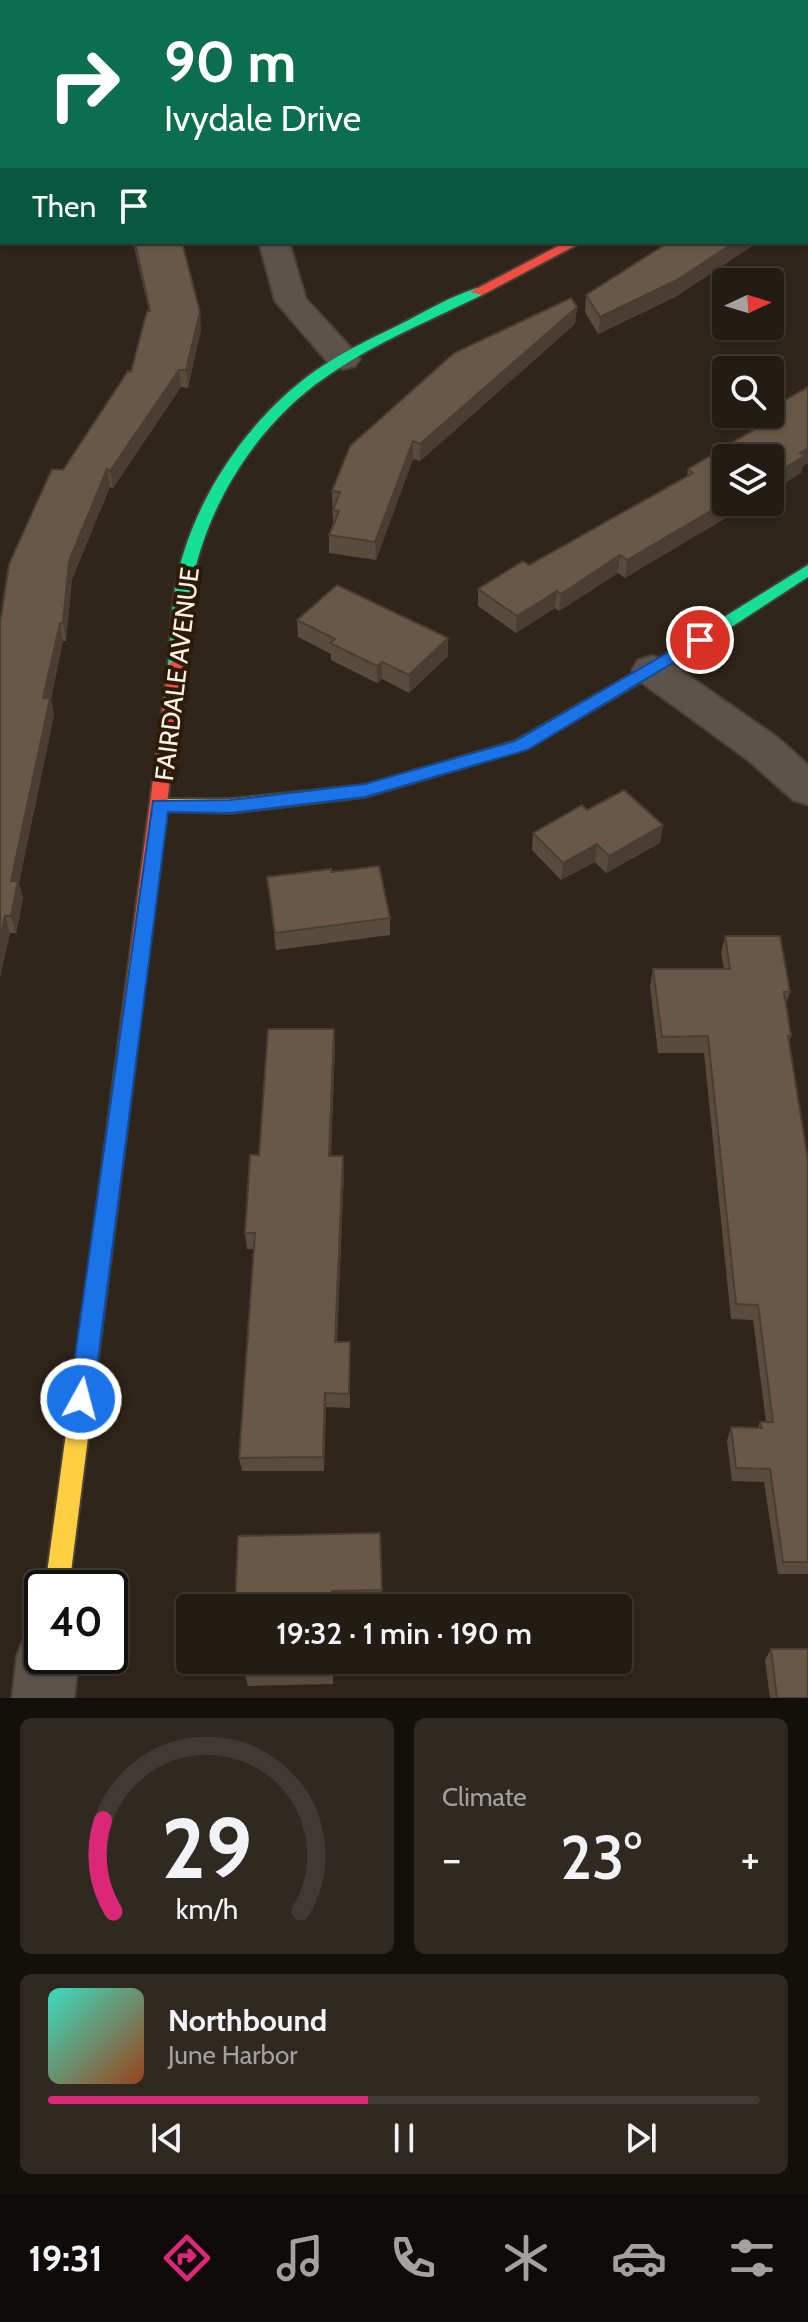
<!DOCTYPE html>
<html lang="en">
<head>
<meta charset="utf-8">
<style>
	:root { --surface:#231c14; --page:#2f2922; --text:#f1f3f6; --muted:#a3a1a0; --line:#403a34; --accent:#db2777 }
	body { margin:0; font-family:Cabin,sans-serif; background:var(--page); color:var(--text); height:100vh; display:flex; flex-direction:column; font-size:30px; white-space:nowrap }
	* { box-sizing:border-box; margin:0 }
	p { font-size:26px; color:var(--muted) }
	.icon { flex:none; width:44px; height:44px; fill:none; stroke:currentColor; stroke-width:2; stroke-linecap:round; stroke-linejoin:round }
	.map { position:relative; height:1698px; overflow:hidden }
	.sheet { display:flex; flex-direction:column; gap:20px; padding:20px; background:#130f0b; flex:1 }
	.sheet>* { flex:none }
	.guide { position:absolute; left:0px; top:0px; width:808px; height:244px; box-shadow:0 2px 6px #0004,0 0 0 2px var(--line); background:#0b6e4f; color:#fff; overflow:hidden }
	.needle { width:52px; rotate:86deg }
	.buttons { position:absolute; left:712px; top:268px; display:grid; gap:16px }
	.buttons a { display:grid; place-items:center; width:72px; height:72px; border-radius:8px; background:var(--surface); box-shadow:0 2px 6px #0004,0 0 0 2px var(--line); font-size:40px }
	.speed { position:absolute; left:24px; top:1570px; display:flex; gap:16px; font-size:40px; font-weight:700; text-align:center }
	.speed>* { display:grid; place-content:center; width:104px; height:104px; border-radius:50%; background:var(--surface); box-shadow:0 2px 6px #0004,0 0 0 2px var(--line); line-height:1 }
	.speed .limit { border:4px solid #111; border-radius:12px; background:#fff; color:#111 }
	.pin { position:absolute; display:grid; place-items:center; width:68px; height:68px; color:#fff; margin:-34px; border:4px solid #fff; border-radius:50%; box-shadow:0 2px 8px #0007 }
	.me { position:absolute; width:88px; margin:-44px; rotate:7deg; stroke-linejoin:round; filter:drop-shadow(0 0 6px #0008) }
	.turn { display:flex; align-items:center; gap:28px; height:168px; padding:0 32px; font-size:36px }
	.turn .icon { width:104px; height:104px; stroke-width:2.5 }
	.turn b { display:block; font-size:56px; line-height:68px }
	.then { display:flex; align-items:center; height:76px; padding:0 32px; background:#0003; gap:16px; font-size:30px }
	.big { font-size:60px; font-weight:600; line-height:1.1 }
	.sheet .tile { flex:1; display:flex; flex-direction:column; justify-content:center; gap:12px; min-width:0; padding:0 28px; border-radius:12px; background:var(--page) }
	.sheet .dial { align-items:center; gap:0 }
	.dial svg { height:208px; overflow:visible; fill:none; stroke:var(--line); stroke-width:7; stroke-linecap:round; text-anchor:middle }
	.dial text { fill:var(--text); stroke:none }
	.song { display:flex; align-items:center; gap:24px }
	.cover { width:96px; height:96px; border-radius:12px; background:linear-gradient(135deg,hsl(170 70% 55%),hsl(20 70% 35%)) }
	.played { height:8px; border-radius:4px; background:linear-gradient(90deg,var(--accent) 45%,var(--line) 45%) }
	.keys { display:flex; justify-content:space-around; direction:ltr }
	.heat { display:flex; justify-content:space-between; align-items:center; font-size:44px; direction:ltr }
	.sheet .tiles { flex:1; display:grid; gap:20px; grid-template-columns:1fr 1fr }
	.tile:last-child { grid-column:span 2 }
	.trip { position:absolute; left:176px; top:1594px; width:456px; height:80px; border-radius:8px; background:var(--surface); box-shadow:0 2px 6px #0004,0 0 0 2px var(--line); font-weight:600; line-height:80px; text-align:center }
	.menu { display:flex; height:128px; justify-content:space-around; align-items:center; background:#0e0b08; color:var(--muted) }
	.menu .icon { width:56px; height:56px }
	.menu .on { color:var(--accent) }
	.menu b { font-size:36px; color:var(--text) }
	.map>svg:first-child { display:block }
</style>
</head>
<body>
<div class="map">
<svg width="808" height="1698" viewBox="0 0 808 1698">
	<rect width="100%" height="100%" fill="#2f251a"/>
	<g fill="none" stroke-linecap="round" stroke-linejoin="round">
		<g stroke="#483f37" stroke-width="4">
			<path id="street" d="M266,0H292L265,2Z
				M676,0H702L703,2H677Z
				M259,242H289L306,299L355,352L360,359L355,366L343,369L331,366L275,301Z
				M652,656L666,660L778,738L808,765V805L793,800L748,760L638,680L632,670L638,660Z
				M42,1628V1656H79L74,1698H12L17,1656L26,1634Z"/>
		</g>
		<g stroke="#483f37" stroke-width="4">
			<path id="fast" d="M477,288L484,292L482,295C429,321 374,343 326,377C261,421 211,498 194,574C187,604 187,635 184,665L176,671L170,669L168,665C171,635 171,604 178,574C196,496 249,418 315,371C340,354 367,340 395,327C421,314 449,297 477,288Z
				M808,565V577L699,648H687L685,644L687,640Z"/>
		</g>
		<g stroke="#483f37" stroke-width="4">
			<path id="slow" d="M693,639L699,640L701,644L699,648L527,749L365,797L230,813L160,811L151,805L160,799H230L365,785L515,741Z
				M114,1144L121,1147L124,1153L69,1588H45L104,1153L107,1147Z"/>
		</g>
		<g stroke="#483f37" stroke-width="4">
			<path id="jam" d="M566,242H582L482,295L470,292Z
				M176,659L184,665L124,1153L121,1159L114,1162L107,1159L104,1153L168,665Z"/>
		</g>
		<use href="#street" fill="#5c544c" fill-rule="evenodd"/>
		<use href="#fast" fill="#16e098" fill-rule="evenodd"/>
		<use href="#slow" fill="#ffcf43" fill-rule="evenodd"/>
		<use href="#jam" fill="#f24e42" fill-rule="evenodd"/>
	</g>
	<path fill="#5a4c3d" d="M133,242H182L201,329L188,388L181,387L113,488L110,487L72,579L66,641H63L51,699L54,715L19,883L23,898L16,933H10L0,977V623L63,470L131,372L149,311Z
		M669,242H758L675,297L598,334L585,312L586,295Z
		M577,307L575,324L420,461L413,459L376,560L329,553V535L333,524L332,491Z
		M808,387V463L803,466L801,473L770,492V458L625,578L618,573L559,611L555,608L516,633L478,606V589L529,565L687,476L688,469L765,424L767,414H770V409Z
		M297,620L448,656L409,693L382,679L377,683L331,660V654L298,637Z
		M587,810L663,825L660,843L606,873L595,862L561,880L532,850L533,833Z
		M331,872L390,918V935L276,950L267,877Z
		M725,936L790,992L786,1004L791,1036L789,1044L808,1160V1574H778L764,1482L732,1481L727,1441L731,1427L758,1428L760,1422H766L753,1320L731,1319L704,1053H658L650,986L653,969H724L721,953Z
		M334,1029L335,1046L331,1156L344,1172L337,1342H350V1408L326,1407L324,1471H242L239,1458L254,1249H247L245,1233L259,1155Z
		M380,1533L382,1602L333,1603L235,1608Z
		M771,1649L808,1698H770L765,1660Z
		M246,1660H333V1684L248,1686L245,1675Z"/>
	<path fill="#4a3e32" d="M808,197V210L806,212V199Z
		M735,242H758L675,297L598,334L600,317Z
		M577,307L575,324L420,461V444Z
		M200,312L201,329L188,388L186,370Z
		M179,370L181,387L113,488L110,471Z
		M413,441V459L376,560L375,542Z
		M808,448V463L803,466L801,473L770,492V476L800,453Z
		M107,469L110,487L72,579L66,641L63,623L69,561Z
		M726,502H753L625,578L627,560Z
		M620,555L618,573L559,611L561,594Z
		M557,591L555,608L516,633L517,616Z
		M60,623L63,641L51,699L54,715L19,883L23,898L16,933L11,916V881L43,698Z
		M448,638V656L409,693V675Z
		M382,662V679L377,683V666Z
		M663,825L660,843L606,873L609,856Z
		M597,844L595,862L561,880L563,863Z
		M5,916L10,933L0,977V939Z
		M334,1029L335,1046L330,1171L329,1156Z
		M343,1156L344,1172L336,1356L335,1342Z
		M325,1393L326,1407L324,1471L323,1457Z"/>
	<path fill="#695847" stroke="#4a3e32" stroke-width="2" d="M146,0H198V2H145Z
		M350,0H401V2H349Z
		M562,0H622V2H562Z
		M771,0H808V197L806,199V2H771Z
		M135,242H182L200,312L186,370H179L110,471L107,469L69,561L63,623H60L43,698H50L11,881H18L11,916H5L0,939V623L9,564L52,469L63,470L128,371L131,372L147,311H150Z
		M669,242H735L677,280L600,317L586,295Z
		M571,298L577,307L420,444L413,441L375,542L329,535L339,511L333,510L340,492L332,491L350,446L454,353Z
		M808,387V448L800,453L805,456L770,476V458H726V502L627,560L620,555L561,594L557,591L517,616L478,589L523,561L529,565L693,473L688,469L777,416L770,412V409Z
		M337,585L448,638L409,675L382,662L377,666L330,643L335,639L297,620Z
		M624,790L663,825L609,856L597,844L563,863L533,833L582,805L587,810Z
		M379,866L390,918L275,933L267,877L331,869V872Z
		M725,936H780L790,992H784L791,1036H788L808,1160V1562H783L770,1469L736,1468L731,1427L762,1428L760,1422H773L758,1305L736,1304L708,1036L662,1037L653,969H730Z
		M268,1029H334L329,1156H343L335,1342H350L349,1394L325,1393L323,1457L239,1458L255,1233H245L250,1155H259Z
		M380,1533L382,1590L332,1591V1608H235L238,1536Z
		M771,1649H808V1698H777Z
		M246,1660H332V1673L245,1675Z"/>
	<path fill="#1a73e8" stroke="#114b97" stroke-width="2" d="M700,634L708,640L706,643L527,750L365,797L230,813L168,812L93,1399L89,1407L81,1411L73,1407L69,1399L153,801L230,800L365,784L515,741Z"/>
	<g text-anchor="middle" stroke-width="8" stroke-linejoin="round" paint-order="stroke">
		<g font-size="26" fill="#fef1e5" stroke="#2d1b08">
			<text transform="translate(177 674) rotate(-83)" y="9">FAIRDALE AVENUE</text>
		</g>
	</g>
</svg>
<div class="buttons">
<a><svg class="needle" viewBox="-14 -14 28 28"><path d="M0-13l5 13h-10z" fill="#e53935"/><path d="M0 13l5-13h-10z" fill="#a3a1a0"/></svg></a>
<a><svg class="icon" aria-label="search" viewBox="0 0 24 24"><circle cx="10" cy="10" r="6"/><path d="M15 15l6 6"/></svg></a>
<a><svg class="icon" aria-label="layers" viewBox="0 0 24 24"><path d="M12 4l9 5-9 5-9-5zM3 14l9 5 9-5"/></svg></a>
</div>
<div class="speed"><div class="limit">40</div></div>
<div class="pin" style="left:700px;top:640px;background:#d93025"><svg class="icon" aria-label="arrive" viewBox="0 0 24 24"><path d="M6 21V4h12l-3 4 3 4H6"/></svg></div>
<svg class="me" style="left:81px;top:1399px" viewBox="-20 -20 40 40"><circle r="17" fill="#1a73e8" stroke="#fff" stroke-width="3"/><path d="M0-11L8 9 0 5-8 9z" fill="#fff"/></svg>
<div class="trip">19:32 · 1 min · 190 m</div>
<div class="guide">
<div class="turn"><svg class="icon" aria-label="right" viewBox="0 0 24 24"><path d="M7 20v-9h11M14 6l5 5-5 5"/></svg><div><b>90 m</b>Ivydale Drive</div></div>
<div class="then">Then<svg class="icon" aria-label="arrive" viewBox="0 0 24 24"><path d="M6 21V4h12l-3 4 3 4H6"/></svg></div>
</div>
</div>
<section class="sheet">
<div class="tiles">
<div class="tile dial"><svg viewBox="0 0 100 80">
<path d="M14 69A42 42 0 1 1 86 69"/>
<path d="M14 69A42 42 0 0 1 10 34" stroke="#db2777"/>
<text x="50" y="56" font-size="32" font-weight="700">29</text>
<text x="50" y="72" font-size="11">km/h</text>
</svg></div>
<div class="tile"><p>Climate</p>
<div class="heat"><a>−</a><b class="big">23°</b><a>+</a></div>
</div>
<div class="tile">
<div class="song"><i class="cover"></i><div><b>Northbound</b><p>June Harbor</p></div></div>
<div class="played"></div>
<div class="keys"><svg class="icon" aria-label="previous" viewBox="0 0 24 24"><path d="M18 5L8 12l10 7zM5 5v14"/></svg><svg class="icon" aria-label="pause" viewBox="0 0 24 24"><path d="M8 5v14M16 5v14"/></svg><svg class="icon" aria-label="next" viewBox="0 0 24 24"><path d="M6 5l10 7-10 7zM19 5v14"/></svg></div>
</div>
</div>
</section>
<nav class="menu">
<b>19:31</b>
<svg class="icon on" aria-label="directions" viewBox="0 0 24 24"><path d="M12 3l9 9-9 9-9-9zM9 14v-3h6M13 9l2 2-2 2"/></svg>
<svg class="icon" aria-label="music" viewBox="0 0 24 24"><path d="M9 18V5l10-2v13"/><circle cx="6" cy="18" r="3"/><circle cx="16" cy="16" r="3"/></svg>
<svg class="icon" aria-label="phone" viewBox="0 0 24 24"><path d="M5 4h4l2 5-3 2q2 4 5 5l2-3 5 2v4C11 20 4 13 5 4z"/></svg>
<svg class="icon" aria-label="climate" viewBox="0 0 24 24"><path d="M12 3v18M4 7l16 10M4 17L20 7"/></svg>
<svg class="icon" aria-label="car" viewBox="0 0 24 24"><path d="M5 17H2v-5l4-1 3-4h7l3 4 3 1v5h-3M9 17h6M6 11h13"/><circle cx="7" cy="17" r="2"/><circle cx="17" cy="17" r="2"/></svg>
<svg class="icon" aria-label="filters" viewBox="0 0 24 24"><path d="M4 7h16M4 17h16"/><circle cx="9" cy="7" r="2"/><circle cx="15" cy="17" r="2"/></svg>
</nav>
</body>
</html>
